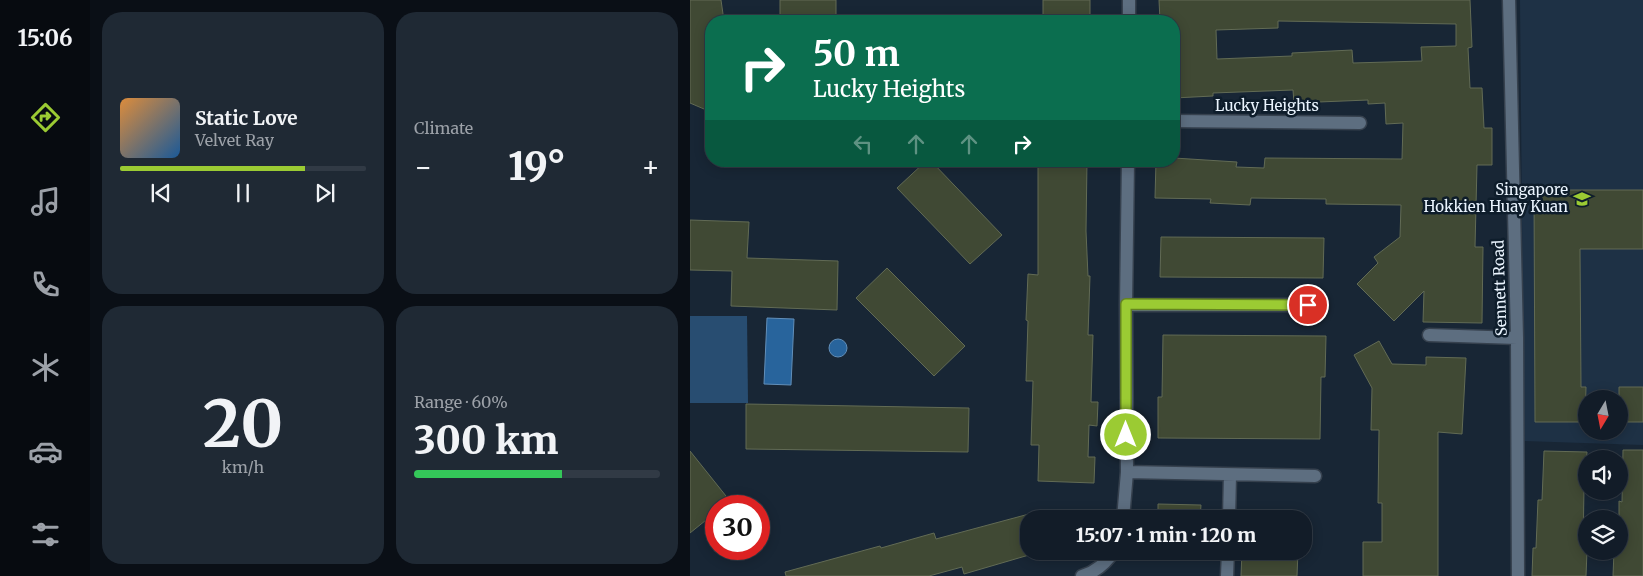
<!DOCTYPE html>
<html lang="en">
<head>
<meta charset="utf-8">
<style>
	:root { --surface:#121c28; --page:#1f2934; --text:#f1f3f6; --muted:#9ca1a8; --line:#313a45; --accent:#9bcb33 }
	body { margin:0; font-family:Merriweather,serif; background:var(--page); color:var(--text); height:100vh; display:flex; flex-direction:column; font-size:19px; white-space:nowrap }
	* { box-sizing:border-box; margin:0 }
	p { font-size:16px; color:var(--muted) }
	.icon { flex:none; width:28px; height:28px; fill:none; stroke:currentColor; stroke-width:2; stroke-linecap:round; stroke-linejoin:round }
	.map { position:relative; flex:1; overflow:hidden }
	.sheet { display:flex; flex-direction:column; gap:12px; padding:12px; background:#0a0f16; width:600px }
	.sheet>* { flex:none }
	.guide { position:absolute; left:15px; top:15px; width:475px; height:152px; border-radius:20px; box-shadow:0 2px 12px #0003,0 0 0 1px var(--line); background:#0b6e4f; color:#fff; overflow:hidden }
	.needle { width:32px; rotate:190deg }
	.controls { position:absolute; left:888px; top:390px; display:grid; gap:10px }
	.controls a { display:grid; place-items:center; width:50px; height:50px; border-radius:50%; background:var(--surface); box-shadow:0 2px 12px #0003,0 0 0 1px var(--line); font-size:25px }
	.speed { position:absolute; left:15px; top:495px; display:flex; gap:10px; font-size:25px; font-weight:700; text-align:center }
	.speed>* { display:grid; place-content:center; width:65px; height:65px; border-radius:50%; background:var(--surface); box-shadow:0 2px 12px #0003,0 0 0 1px var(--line); line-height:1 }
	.speed .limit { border:8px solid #d22; background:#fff; color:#111 }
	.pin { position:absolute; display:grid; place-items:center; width:42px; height:42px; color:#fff; margin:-21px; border:2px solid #fff; border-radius:50%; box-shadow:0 1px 5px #0007 }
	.me { position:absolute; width:55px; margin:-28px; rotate:0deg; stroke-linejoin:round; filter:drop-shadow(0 0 4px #0008) }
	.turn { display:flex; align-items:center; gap:18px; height:105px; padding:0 25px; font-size:22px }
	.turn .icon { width:65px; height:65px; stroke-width:2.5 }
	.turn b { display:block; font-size:35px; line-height:42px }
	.lanes { display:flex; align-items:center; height:48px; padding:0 25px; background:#0003; justify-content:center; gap:25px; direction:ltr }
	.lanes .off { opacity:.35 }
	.big { font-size:38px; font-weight:800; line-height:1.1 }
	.sheet .card { flex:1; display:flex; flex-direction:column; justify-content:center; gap:8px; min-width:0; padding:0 18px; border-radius:20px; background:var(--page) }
	.sheet .dial { align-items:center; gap:0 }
	.dial b { font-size:65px; line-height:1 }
	.song { display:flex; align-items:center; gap:15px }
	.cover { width:60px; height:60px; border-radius:8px; background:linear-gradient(135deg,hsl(30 70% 55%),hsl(210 70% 35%)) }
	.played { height:5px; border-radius:2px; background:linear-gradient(90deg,var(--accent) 75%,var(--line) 75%) }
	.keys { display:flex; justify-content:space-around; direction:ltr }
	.heat { display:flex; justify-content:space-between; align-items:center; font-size:28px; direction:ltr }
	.charge { height:8px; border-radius:4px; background:linear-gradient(90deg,#34c759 60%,var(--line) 0) }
	.sheet .tiles { flex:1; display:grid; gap:12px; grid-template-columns:repeat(2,1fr) }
	.trip { position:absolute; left:330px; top:510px; width:292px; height:50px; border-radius:20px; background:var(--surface); box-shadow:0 2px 12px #0003,0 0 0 1px var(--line); font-weight:800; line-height:50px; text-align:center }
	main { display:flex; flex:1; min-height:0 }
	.menu { display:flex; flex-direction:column; width:90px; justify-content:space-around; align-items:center; background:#070b10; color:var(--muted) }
	.menu .icon { width:35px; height:35px }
	.menu .selected { color:var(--accent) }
	.menu b { font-size:22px; color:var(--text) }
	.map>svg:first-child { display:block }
</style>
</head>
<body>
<main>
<nav class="menu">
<b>15:06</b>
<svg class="icon selected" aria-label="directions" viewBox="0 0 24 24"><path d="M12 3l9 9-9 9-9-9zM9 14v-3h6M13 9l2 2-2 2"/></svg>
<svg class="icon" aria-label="music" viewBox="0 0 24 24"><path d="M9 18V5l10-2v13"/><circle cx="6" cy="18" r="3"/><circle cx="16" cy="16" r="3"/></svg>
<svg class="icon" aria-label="phone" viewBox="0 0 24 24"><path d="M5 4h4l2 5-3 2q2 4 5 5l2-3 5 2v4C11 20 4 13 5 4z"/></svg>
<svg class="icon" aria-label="climate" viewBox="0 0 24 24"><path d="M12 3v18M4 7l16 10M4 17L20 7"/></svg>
<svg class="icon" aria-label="car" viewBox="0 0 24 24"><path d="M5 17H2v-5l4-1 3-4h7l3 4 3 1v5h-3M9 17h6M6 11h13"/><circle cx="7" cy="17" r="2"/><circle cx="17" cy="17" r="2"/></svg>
<svg class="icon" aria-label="filters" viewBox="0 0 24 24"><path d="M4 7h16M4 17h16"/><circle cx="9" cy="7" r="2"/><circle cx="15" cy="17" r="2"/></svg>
</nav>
<section class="sheet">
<div class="tiles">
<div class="card">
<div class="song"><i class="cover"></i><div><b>Static Love</b><p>Velvet Ray</p></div></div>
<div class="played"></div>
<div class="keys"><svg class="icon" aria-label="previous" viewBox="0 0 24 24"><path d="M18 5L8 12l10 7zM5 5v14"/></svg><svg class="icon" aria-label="pause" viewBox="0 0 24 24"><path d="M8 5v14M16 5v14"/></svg><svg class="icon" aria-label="next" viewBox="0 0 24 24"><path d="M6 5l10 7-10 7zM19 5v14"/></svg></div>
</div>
<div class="card"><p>Climate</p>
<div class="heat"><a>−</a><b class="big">19°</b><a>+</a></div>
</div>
<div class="card dial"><b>20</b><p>km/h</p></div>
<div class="card"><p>Range · 60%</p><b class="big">300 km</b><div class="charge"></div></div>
</div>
</section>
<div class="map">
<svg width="953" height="576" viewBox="0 0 953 576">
	<rect width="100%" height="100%" fill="#182635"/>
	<path fill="#1e3145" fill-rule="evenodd" d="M830,0H953V445L834,441ZM896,399H929V431H896Z"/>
	<path fill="#284d71" d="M0,316H57L58,403H0Z"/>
	<path fill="#28649c" stroke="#628fb9" d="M77,318L104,319L101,385L74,384Z
		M139 348a9 9 0 1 1 18 0a9 9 0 1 1-18 0Z"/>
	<path fill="#404934" stroke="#626b55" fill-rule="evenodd" d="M0,0H31L34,21H21V112L0,103Z
		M90,0H146V21H90Z
		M353,0H400V21H353Z
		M469,0H780L782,47L778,48L780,88H792L794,128H802V165H787L785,247H793L792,323L733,322L734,291L704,321L667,284L688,263L684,257L710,237L711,205L636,204V199L561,198L560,205L520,203L521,199L465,198L466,161H484V158L547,162L546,167L574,168L575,158L712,159L713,123L696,124L695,103L678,104V100L604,103L603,90L523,93V96L484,98V21H470ZM588,21L766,24V46L731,47L732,61L663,63L662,50L602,53V56L527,59L526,30L588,28Z
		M236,161H241L312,235L280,264L207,188Z
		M348,161H397L396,231L398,276H400L398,335H403L401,402H408L407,426L399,425L398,457H405L404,483L348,481L349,445H341L343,381H336L338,321L336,320L338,274L348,275Z
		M844,190H953V249H890L891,387H896L895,422H845Z
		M0,220L59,222L57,258L148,261L147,310L41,306L42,271L0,270Z
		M471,237L634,238L633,278L470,277Z
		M197,268L275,346L244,376L166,298Z
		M473,335L636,336L635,377H631L630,439L468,438V397H472Z
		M689,341L702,364L736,365V357L776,358L772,434L748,432V576H673V542H692V503H688L689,430H681L682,388L664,355Z
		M929,387H953V422H929Z
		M56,404L279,408L278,452L56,449Z
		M933,450H953V576H923L924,551H929V501L932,502Z
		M0,451L40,501L34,506H26V512L0,533Z
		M854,451L897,452L895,488H894L893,549L896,550L897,551L896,576H842L843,548H846L848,500H852Z
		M468,504L511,505L510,519H468Z
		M339,514V555L274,574L272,567L239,576H96L95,572L190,546L191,548L244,533L246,539Z
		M552,551H608L607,576H551Z"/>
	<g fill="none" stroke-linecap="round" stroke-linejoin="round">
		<g stroke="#36414e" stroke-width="15">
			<path id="street" d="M819,0L827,338L828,576
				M439,21V0
				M484,121L670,123
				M436,305H618
				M739,335L827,338
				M437,472L625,476
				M433,519L437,472L436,305L438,161
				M539,519L540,475
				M392,576C406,572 416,563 424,551
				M537,576L538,551"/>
		</g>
		<use href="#street" stroke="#5d6e80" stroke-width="12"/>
	</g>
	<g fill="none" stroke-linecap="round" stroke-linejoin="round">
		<g stroke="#658421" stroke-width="12">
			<path id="route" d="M436,435V304L618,305"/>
		</g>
		<use href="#route" stroke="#9bcb33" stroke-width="9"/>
	</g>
	<defs>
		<g id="school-bare" transform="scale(1.35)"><path d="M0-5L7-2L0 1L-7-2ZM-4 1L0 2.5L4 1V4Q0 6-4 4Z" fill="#9bcb33" stroke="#0e1d2b" stroke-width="2.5" paint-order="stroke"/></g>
	</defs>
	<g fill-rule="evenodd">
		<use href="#school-bare" x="892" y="199"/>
	</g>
	<g text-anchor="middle" stroke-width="5" stroke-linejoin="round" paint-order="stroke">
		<g font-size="15" fill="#eaf4fe" stroke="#0e1d2b">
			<text x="577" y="111">Lucky Heights</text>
			<text transform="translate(810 288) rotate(-92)" y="5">Sennett Road</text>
		</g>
		<g font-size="15" fill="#eaf4fe" stroke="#0e1d2b" text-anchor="end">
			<text x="878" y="195">Singapore<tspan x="878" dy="17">Hokkien Huay Kuan</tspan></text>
		</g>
	</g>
</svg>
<div class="controls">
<a><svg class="needle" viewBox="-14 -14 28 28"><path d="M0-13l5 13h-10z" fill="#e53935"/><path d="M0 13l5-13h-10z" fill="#9ca1a8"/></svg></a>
<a><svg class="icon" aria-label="sound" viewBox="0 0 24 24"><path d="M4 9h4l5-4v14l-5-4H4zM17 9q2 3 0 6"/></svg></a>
<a><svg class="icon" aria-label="layers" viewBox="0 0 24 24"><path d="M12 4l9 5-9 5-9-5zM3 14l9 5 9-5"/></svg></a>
</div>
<div class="speed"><div class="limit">30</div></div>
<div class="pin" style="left:618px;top:305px;background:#d93025"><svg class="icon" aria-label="arrive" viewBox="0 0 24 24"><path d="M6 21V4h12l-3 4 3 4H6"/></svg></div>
<svg class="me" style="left:436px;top:435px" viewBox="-20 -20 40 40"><circle r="17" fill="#9bcb33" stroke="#fff" stroke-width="3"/><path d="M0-11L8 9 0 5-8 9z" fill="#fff"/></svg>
<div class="trip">15:07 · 1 min · 120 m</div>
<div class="guide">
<div class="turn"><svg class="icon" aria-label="right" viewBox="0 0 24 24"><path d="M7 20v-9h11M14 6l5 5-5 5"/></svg><div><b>50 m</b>Lucky Heights</div></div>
<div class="lanes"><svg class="icon off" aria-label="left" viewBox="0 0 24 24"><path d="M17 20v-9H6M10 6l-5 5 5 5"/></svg><svg class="icon off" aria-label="ahead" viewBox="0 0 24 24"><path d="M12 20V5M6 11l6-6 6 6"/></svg><svg class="icon off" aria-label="ahead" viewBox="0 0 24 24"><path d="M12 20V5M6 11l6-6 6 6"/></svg><svg class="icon" aria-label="right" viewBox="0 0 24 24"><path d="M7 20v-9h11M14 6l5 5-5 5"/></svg></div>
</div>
</div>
</main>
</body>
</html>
